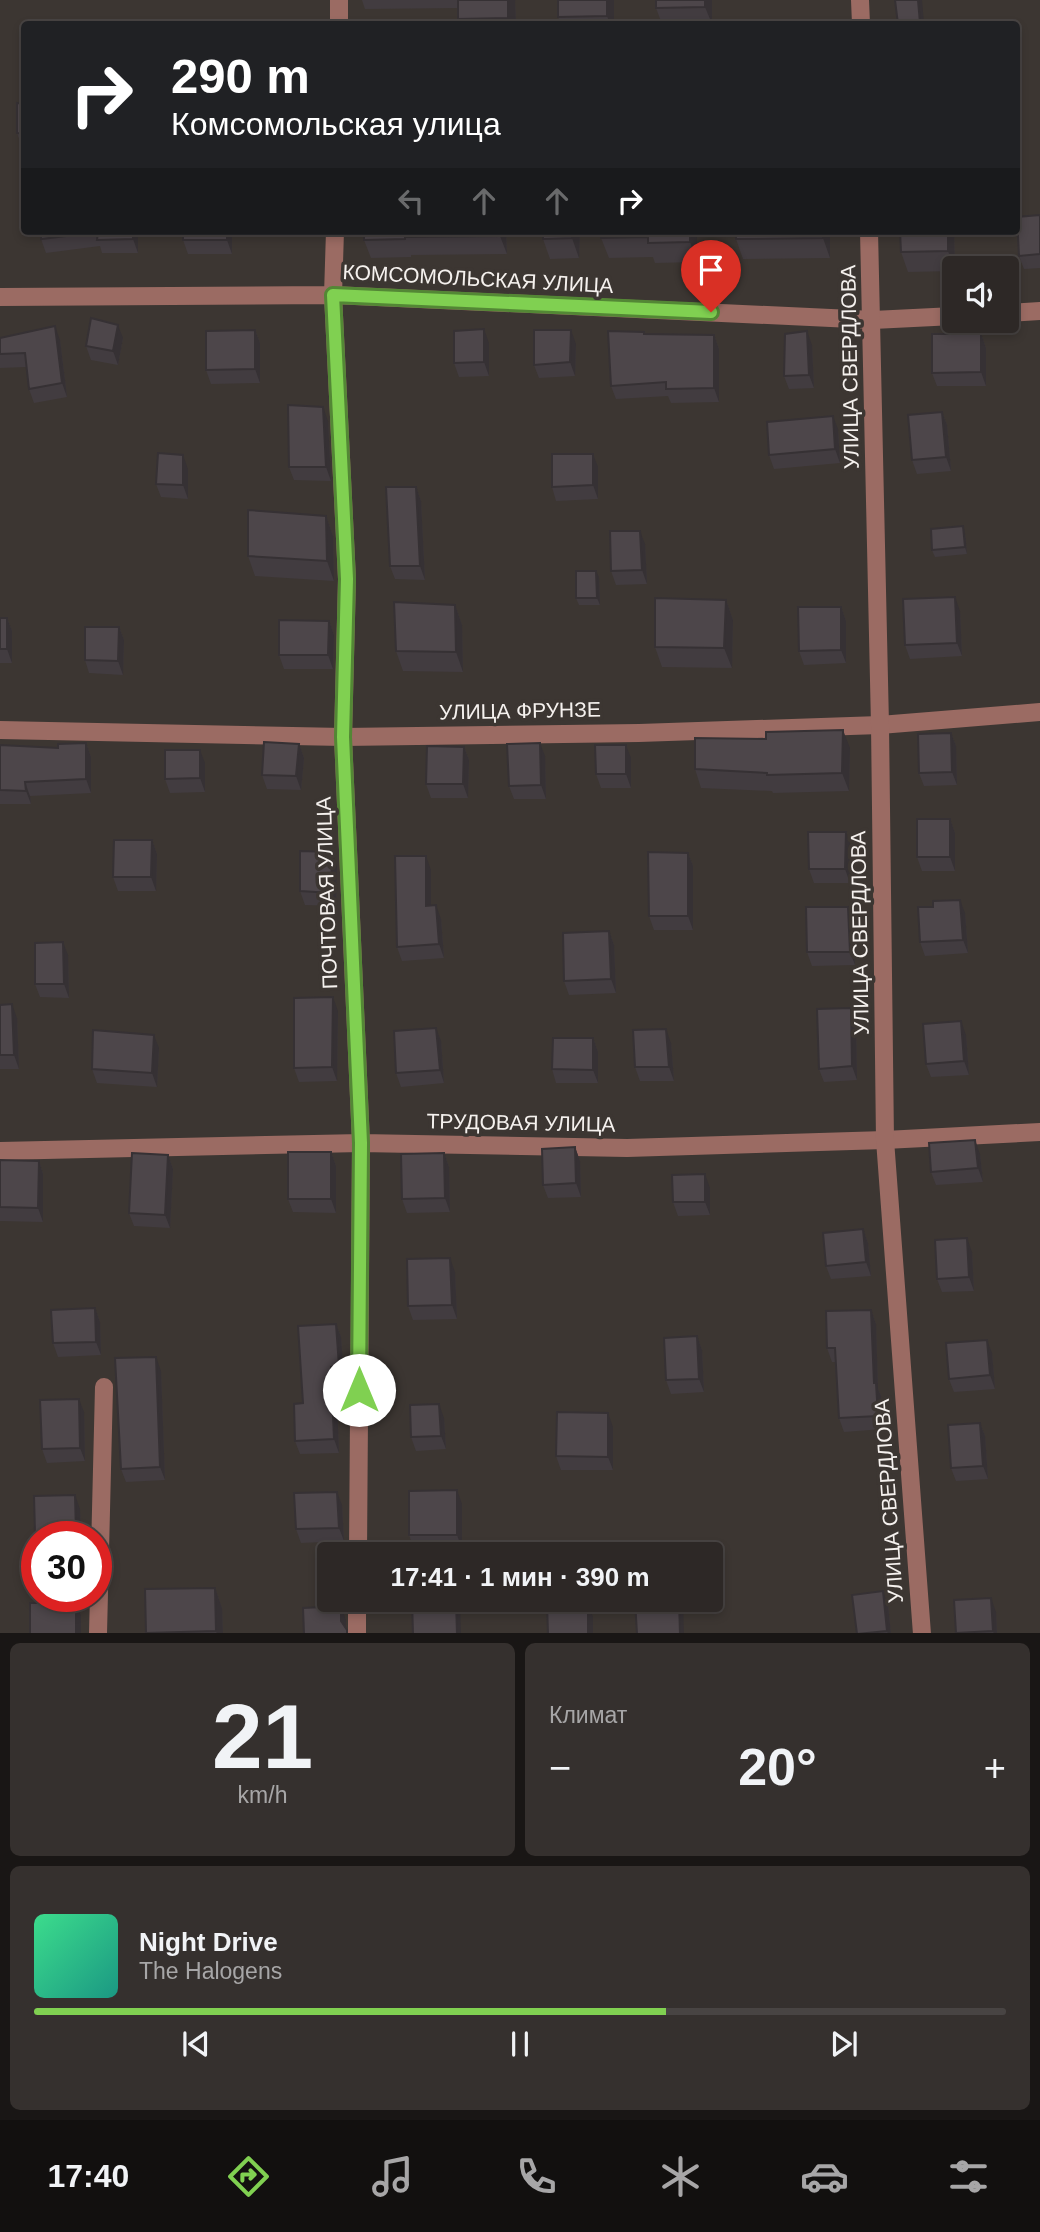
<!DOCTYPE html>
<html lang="ru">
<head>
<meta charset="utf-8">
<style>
	:root { --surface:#2d2826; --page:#35302e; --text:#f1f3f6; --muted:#a7a6a7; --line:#484443; --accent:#80d051 }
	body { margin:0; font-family:Arial,sans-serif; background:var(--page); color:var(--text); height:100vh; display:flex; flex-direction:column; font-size:26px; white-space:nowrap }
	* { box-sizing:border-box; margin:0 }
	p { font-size:23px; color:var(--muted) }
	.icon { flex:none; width:38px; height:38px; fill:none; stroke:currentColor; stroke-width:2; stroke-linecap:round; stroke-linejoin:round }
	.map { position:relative; height:1633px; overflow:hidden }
	.panel { display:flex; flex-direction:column; gap:10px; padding:10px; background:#191615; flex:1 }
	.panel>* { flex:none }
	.banner { position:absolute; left:21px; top:21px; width:999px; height:214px; border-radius:7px; box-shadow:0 4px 10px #0003,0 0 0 2px var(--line); background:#202124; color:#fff; overflow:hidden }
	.fabs { position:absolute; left:942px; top:256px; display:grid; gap:14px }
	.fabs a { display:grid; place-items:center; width:77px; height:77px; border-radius:7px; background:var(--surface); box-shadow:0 4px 10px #0003,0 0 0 2px var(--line); font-size:35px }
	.speed { position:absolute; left:21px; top:1521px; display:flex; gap:14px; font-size:35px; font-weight:700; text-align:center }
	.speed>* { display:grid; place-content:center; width:91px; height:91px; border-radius:50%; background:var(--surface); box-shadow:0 4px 10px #0003,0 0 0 2px var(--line); line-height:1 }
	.speed .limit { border:10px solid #d22; background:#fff; color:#111 }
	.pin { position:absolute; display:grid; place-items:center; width:60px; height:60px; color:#fff; margin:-72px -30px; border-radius:50% 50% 50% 0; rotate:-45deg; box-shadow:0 0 7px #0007 }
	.pin .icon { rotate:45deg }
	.me { position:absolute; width:77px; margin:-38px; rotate:0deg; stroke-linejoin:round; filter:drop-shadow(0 0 5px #0008) }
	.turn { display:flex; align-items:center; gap:24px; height:147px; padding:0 35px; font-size:32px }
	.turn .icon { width:91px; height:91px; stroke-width:2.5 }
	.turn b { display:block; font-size:49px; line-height:60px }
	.lanes { display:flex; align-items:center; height:66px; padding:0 35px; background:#0003; justify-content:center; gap:35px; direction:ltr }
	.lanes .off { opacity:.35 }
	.big { font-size:52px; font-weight:700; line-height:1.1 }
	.panel .tile { flex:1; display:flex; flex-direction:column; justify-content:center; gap:10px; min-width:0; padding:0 24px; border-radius:10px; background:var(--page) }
	.panel .dial { align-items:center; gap:0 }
	.dial b { font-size:91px; line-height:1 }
	.song { display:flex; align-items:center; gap:21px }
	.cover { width:84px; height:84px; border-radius:10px; background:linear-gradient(135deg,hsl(150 70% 55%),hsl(170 70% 35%)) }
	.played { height:7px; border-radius:4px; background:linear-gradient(90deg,var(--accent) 65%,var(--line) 65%) }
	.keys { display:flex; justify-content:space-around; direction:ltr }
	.heat { display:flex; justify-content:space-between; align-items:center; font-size:38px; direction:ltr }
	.panel .tiles { flex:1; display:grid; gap:10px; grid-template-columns:1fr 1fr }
	.tile:last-child { grid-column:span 2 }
	.trip { position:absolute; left:317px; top:1542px; width:406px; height:70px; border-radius:7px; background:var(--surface); box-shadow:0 4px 10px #0003,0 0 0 2px var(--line); font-weight:700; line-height:70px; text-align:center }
	.tab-bar { display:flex; height:112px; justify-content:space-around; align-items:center; background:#12100f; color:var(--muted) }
	.tab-bar .icon { width:49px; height:49px }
	.tab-bar .selected { color:var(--accent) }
	.tab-bar b { font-size:32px; color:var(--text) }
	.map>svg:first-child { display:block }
</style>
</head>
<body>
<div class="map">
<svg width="1040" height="1634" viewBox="0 0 1040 1634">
	<rect width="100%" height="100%" fill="#3c3632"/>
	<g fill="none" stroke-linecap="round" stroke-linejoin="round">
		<path stroke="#9b6b63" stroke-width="18" d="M339,24V0
			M335,231L333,295L347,579L343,737L361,1143L358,1554
			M0,297L333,295L873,320L954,316
			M1006,313L1040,311
			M0,730L343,737L639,733L880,725L1040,712
			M0,1151L361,1143L627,1148L885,1140L1040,1132
			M98,1634L104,1387
			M357,1634V1600"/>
		<path stroke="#9b6b63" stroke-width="18" d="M860,0L861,24
			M869,231L880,725L885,1140L922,1634"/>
	</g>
	<path fill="#423c40" d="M362,0H515L516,24H461L458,19V8L365,9Z
		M558,0H614V24H561L558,17Z
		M712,0V24H662L656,8Z
		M24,104V147H22L17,133Z
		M1040,215V268L1024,269L1019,256Z
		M41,231H138V253H102L100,246L46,253L41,239Z
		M232,231V254H188L183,240Z
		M364,231H506L507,254L411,255V257L371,258L364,240Z
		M580,231L579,258L550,259L543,239Z
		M601,231H697V262L655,263L653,257L609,258L601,238Z
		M830,231V258L743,259L736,239Z
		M954,231L955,268H954V271L908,272L901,252Z
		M255,330L260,343V383L211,384L206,370Z
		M645,334L714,335L719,349V402L671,403L668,396L616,399L611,386Z
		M981,334L986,348V386H937L932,373Z
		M0,338L60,340L67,397L34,403L29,389L26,367L0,368Z
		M123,338L118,365L91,360L86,346Z
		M489,343V376L459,377L454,363Z
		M576,344L575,376L539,378L534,365Z
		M812,345L814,388L789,389L784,376Z
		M942,412L947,425L951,471L917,474L912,460Z
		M328,421L331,481L294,480L289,467Z
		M838,429L840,463L774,469L769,455Z
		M598,467V499L556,501L552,487Z
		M188,469V499L161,497L156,484Z
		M416,487L421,501L425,580L395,579L390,566Z
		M326,516L333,536L334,581L255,576L248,556Z
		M963,526L965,533L967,554L935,557L932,550Z
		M645,544L647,584L616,585L611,571Z
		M599,577L600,605H579L576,598Z
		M726,600L733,620L732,668L662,667L655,647Z
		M455,605L462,625L463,672L403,671L396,651Z
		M841,607L846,621V663L804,665L799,651Z
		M960,611L962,656L910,659L905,645Z
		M0,618H7L12,631V663H0Z
		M329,621L334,635L333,669H284L279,655Z
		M119,627L124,640L123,675L89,673L85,660Z
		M951,733L956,746L957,785L924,786L919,773Z
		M86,743L91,757V793L30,796L31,804H0V745L58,748Z
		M299,744L304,758L301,790L267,789L262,775Z
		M464,747L469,760L468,798H431L426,784Z
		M850,748L849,791L773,793L772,791L701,788L695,769Z
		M545,756L546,799H514L509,786Z
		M631,758V788H601L596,774Z
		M205,763V792L170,793L165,779Z
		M950,819L955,833V871H922L917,857Z
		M152,840L157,854L156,891H118L113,877Z
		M851,846L850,883H814L809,869Z
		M688,853L693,866V930H654L649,916Z
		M337,866L336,906L305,905L300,891Z
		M431,870V906L441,919L444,958L402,961L397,947Z
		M933,907L965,913L968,953L925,956L920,942Z
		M853,921L855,965L812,966L807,952Z
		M609,931L614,945L616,993L569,995L564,981Z
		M68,955L69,998L40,997L35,984Z
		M0,1005L17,1018L19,1069H0Z
		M851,1008L856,1022L857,1080L824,1082L819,1069Z
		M338,1011L337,1081L299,1082L294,1068Z
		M966,1035L969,1075L931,1077L926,1064Z
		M593,1038L598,1052V1083H556L552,1069Z
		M441,1041L444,1083L401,1087L396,1073Z
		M671,1043L674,1081H640L635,1067Z
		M159,1048L157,1087L97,1083L92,1069Z
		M575,1147L580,1161L581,1197L548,1198L543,1185Z
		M331,1152L336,1166V1213L293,1212L288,1199Z
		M444,1153L449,1167L450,1212L407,1213L402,1199Z
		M980,1154L983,1182L936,1185L931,1172Z
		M168,1155L173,1169L170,1228L134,1226L129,1213Z
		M0,1160L39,1161L43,1174V1222L0,1221Z
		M710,1188V1215L678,1216L673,1202Z
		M863,1229L868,1243L871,1276L831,1279L826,1266Z
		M972,1252L974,1291L942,1292L937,1279Z
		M455,1272L457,1319L413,1320L408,1306Z
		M95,1308L100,1322L101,1355L58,1357L53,1343Z
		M871,1310L876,1324L878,1389L881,1396L883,1429L844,1432L839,1418L835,1362H832L827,1348Z
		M336,1324L341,1337L344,1380H336L339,1453L300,1454L295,1441L303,1403Z
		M697,1336L702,1350L704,1392L671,1394L666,1380Z
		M992,1353L995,1389L954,1392L949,1379Z
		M161,1371L165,1480L126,1482L121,1469Z
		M84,1412L85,1461L47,1463L42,1449Z
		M444,1418L446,1449L416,1451L411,1437Z
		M980,1423L985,1436L988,1479L956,1481L951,1468Z
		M613,1427V1470H561L556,1456Z
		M462,1504V1549H414L409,1535Z
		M342,1505L344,1541L301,1543L296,1529Z
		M80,1509L81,1536H37V1538L35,1533Z
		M215,1588L222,1608L223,1634H146Z
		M888,1605L891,1634H857Z
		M996,1612L997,1634H956Z"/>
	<path fill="#363134" d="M508,0H515L516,24H511L508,18Z
		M607,0H614V24H610L607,16Z
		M705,0H712V24L705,7Z
		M918,0H922L924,24H920V23Z
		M133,231H138V253L133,239Z
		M227,231H232V254L227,240Z
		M500,231H506L507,254L500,236Z
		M572,231H580L579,258L572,238Z
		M690,231H697V262L690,242Z
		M823,231H830V258L823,238Z
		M948,231H954L955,268H954L948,251Z
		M118,325L123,338L118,365L113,351Z
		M55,326L60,340L67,397L62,383Z
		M484,329L489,343V376L484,362Z
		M255,330L260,343V383L255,369Z
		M571,330L576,344L575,376L570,362Z
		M807,331L812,345L814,388L809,375Z
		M981,334L986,348V386L981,372Z
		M714,335L719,349V402L714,388Z
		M323,407L328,421L331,481L326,467Z
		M942,412L947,425L951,471L946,457Z
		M833,416L838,429L840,463L835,449Z
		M593,454L598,467V499L593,485Z
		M183,455L188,469V499L183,485Z
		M416,487L421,501L425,580L420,566Z
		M326,516L333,536L334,581L327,561Z
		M963,526L965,533L967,554L965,547Z
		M640,531L645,544L647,584L642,570Z
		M596,571L599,577L600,605L597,598Z
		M955,597L960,611L962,656L957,643Z
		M726,600L733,620L732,668L724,648Z
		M455,605L462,625L463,672L456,652Z
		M841,607L846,621V663L841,650Z
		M7,618L12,631V663L7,649Z
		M329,621L334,635L333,669L328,655Z
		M119,627L124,640L123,675L118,661Z
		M843,730L850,748L849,791L842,773Z
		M951,733L956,746L957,785L952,772Z
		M86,743L91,757V793L86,779Z
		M540,743L545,756L546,799L541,785Z
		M299,744L304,758L301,790L296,776Z
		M626,745L631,758V788L626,774Z
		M464,747L469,760L468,798L463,784Z
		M200,750L205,763V792L200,778Z
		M25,782L30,796L31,804L26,791Z
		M950,819L955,833V871L950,857Z
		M846,832L851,846L850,883L845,869Z
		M152,840L157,854L156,891L151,877Z
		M332,852L337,866L336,906L331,893Z
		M688,853L693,866V930L688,916Z
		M426,856L431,870V920L426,906Z
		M960,900L965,913L968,953L963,940Z
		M436,905L441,919L444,958L439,944Z
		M848,907L853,921L855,965L850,952Z
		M609,931L614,945L616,993L611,979Z
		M63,942L68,955L69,998L64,984Z
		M333,997L338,1011L337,1081L332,1067Z
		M12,1004L17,1018L19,1069L14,1055Z
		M851,1008L856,1022L857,1080L852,1066Z
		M961,1021L966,1035L969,1075L964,1061Z
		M436,1028L441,1041L444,1083L440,1070Z
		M666,1029L671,1043L674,1081L669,1067Z
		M154,1035L159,1048L157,1087L152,1073Z
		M593,1038L598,1052V1083L593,1070Z
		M975,1140L980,1154L983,1182L978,1168Z
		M575,1147L580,1161L581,1197L576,1183Z
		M331,1152L336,1166V1213L331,1199Z
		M444,1153L449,1167L450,1212L445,1198Z
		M168,1155L173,1169L170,1228L165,1215Z
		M39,1161L43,1174V1222L38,1208Z
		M705,1174L710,1188V1215L705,1202Z
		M863,1229L868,1243L871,1276L866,1262Z
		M967,1238L972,1252L974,1291L969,1277Z
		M450,1258L455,1272L457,1319L452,1305Z
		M95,1308L100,1322L101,1355L96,1342Z
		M871,1310L876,1324L878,1389L881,1396L883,1429L878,1416L874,1383Z
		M336,1324L341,1337L344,1380L339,1366Z
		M697,1336L702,1350L704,1392L699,1379Z
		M987,1340L992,1353L995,1389L990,1375Z
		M156,1357L161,1371L165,1480L160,1467Z
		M331,1367L336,1380L339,1453L334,1439Z
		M79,1399L84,1412L85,1461L80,1448Z
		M439,1404L444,1418L446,1449L441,1436Z
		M608,1413L613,1427V1470L608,1457Z
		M980,1423L985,1436L988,1479L983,1466Z
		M457,1490L462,1504V1549L457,1535Z
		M337,1492L342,1505L344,1541L339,1528Z
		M75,1495L80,1509L81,1536H77L76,1533Z
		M215,1588L222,1608L223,1634H217L216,1631Z
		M883,1591L888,1605L891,1634H888L887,1631Z
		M991,1598L996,1612L997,1634H994L993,1631Z
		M456,1600H460L461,1634H457Z
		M679,1600H681L683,1605L684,1634H680Z
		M76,1603L81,1616V1634H76Z
		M588,1603L593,1617V1634H588Z
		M341,1606L346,1620V1634L341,1621Z"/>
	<path fill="#4d464a" stroke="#363134" stroke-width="2" d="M458,0H508V18L458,19Z
		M558,0H607V16L558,17Z
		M656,0H705V7L656,8Z
		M895,0H918L920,23L898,24Z
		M17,103L24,104V134L17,133Z
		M1040,215V254L1019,256L1017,217Z
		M41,231H133V239L97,240L98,232L41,239Z
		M183,231H227V240H183Z
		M364,231H500V236L405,237V239L364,240Z
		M543,231H572V238L543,239Z
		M601,231H690V242L648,243V237L601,238Z
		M736,231H823V238L736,239Z
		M900,231H948V251L901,252Z
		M91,318L118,325L113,351L86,346Z
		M55,326L62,383L29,389L25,353L0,354V338Z
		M484,329V362L454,363V331Z
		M255,330V369L206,370V331Z
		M534,330H571L570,362L534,365Z
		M608,331L644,332V334L714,335V388L666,389V382L611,386Z
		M807,331L809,375L784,376L785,334Z
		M932,334H981V372L932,373Z
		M288,405L323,407L326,467H289Z
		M942,412L946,457L912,460L908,415Z
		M833,416L835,449L769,455L767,422Z
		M158,453L183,455V485L156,484Z
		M552,454H593V485L552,487Z
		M386,487H416L420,566H390Z
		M248,510L326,516L327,561L248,556Z
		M963,526L965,547L932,550L931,529Z
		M610,531H640L642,570L611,571Z
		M576,571H596L597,598H576Z
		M955,597L957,643L905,645L903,599Z
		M655,598L726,600L724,648L655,647Z
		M394,602L455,605L456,652L396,651Z
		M798,607H841V650L799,651Z
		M0,618H7V649H0Z
		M279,620L329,621L328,655H279Z
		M85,627H119L118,661L85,660Z
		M843,730L842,773L767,775V773L695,769V738L766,739V732Z
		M951,733L952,772L919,773L918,734Z
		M264,742L299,744L296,776L262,775Z
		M86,743V779L25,782L26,791L0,790V745L58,748V744Z
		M540,743L541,785L509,786L507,744Z
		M595,745H626V774H596Z
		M427,746L464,747L463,784H426Z
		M165,750H200V778L165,779Z
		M917,819H950V857H917Z
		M808,832H846L845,869H809Z
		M114,840H152L151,877H113Z
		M300,851L332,852L331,893L300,891Z
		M648,852L688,853V916H649Z
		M395,856H426V906L436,905L439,944L397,947Z
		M960,900L963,940L920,942L918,907H933V901Z
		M806,907H848L850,952H807Z
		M609,931L611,979L564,981L563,933Z
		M63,942L64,984H35V943Z
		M333,997L332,1067L294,1068V998Z
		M12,1004L14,1055H0V1005Z
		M851,1008L852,1066L819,1069L817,1009Z
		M961,1021L964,1061L926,1064L923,1024Z
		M436,1028L440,1070L396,1073L394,1031Z
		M666,1029L669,1067H635L633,1030Z
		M93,1030L154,1035L152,1073L92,1069Z
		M553,1038H593V1070L552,1069Z
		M975,1140L978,1168L931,1172L929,1143Z
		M575,1147L576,1183L543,1185L542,1149Z
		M288,1152H331V1199H288Z
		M132,1153L168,1155L165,1215L129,1213Z
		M444,1153L445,1198L402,1199L401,1154Z
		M0,1160L39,1161L38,1208L0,1207Z
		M705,1174V1202H673L672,1175Z
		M863,1229L866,1262L826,1266L823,1233Z
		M967,1238L969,1277L937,1279L935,1240Z
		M450,1258L452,1305L408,1306L407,1259Z
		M95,1308L96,1342L53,1343L51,1310Z
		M871,1310L874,1383H876L878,1416L839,1418L835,1348H827L826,1311Z
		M336,1324L339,1366L331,1367L334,1439L295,1441L294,1404L303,1403L298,1326Z
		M697,1336L699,1379L666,1380L664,1338Z
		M987,1340L990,1375L949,1379L946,1343Z
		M156,1357L160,1467L121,1469L115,1358Z
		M79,1399L80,1448L42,1449L40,1400Z
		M439,1404L441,1436L411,1437L410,1405Z
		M557,1412L608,1413V1457L556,1456Z
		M980,1423L983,1466L951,1468L948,1425Z
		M457,1490V1535H409V1491Z
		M337,1492L339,1528L296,1529L294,1493Z
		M75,1495L76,1533H35L34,1496Z
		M215,1588L216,1631L146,1633L145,1589Z
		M883,1591L887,1631L857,1634L852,1595Z
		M991,1598L993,1631L956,1633L954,1600Z
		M412,1600H456L457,1634H413Z
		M635,1600H679L680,1634H637Z
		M30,1603H76V1634H30Z
		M588,1603V1634H548L547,1604Z
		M341,1606V1621L347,1630V1634H304L303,1608Z"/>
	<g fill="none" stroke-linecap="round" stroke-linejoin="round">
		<g stroke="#538735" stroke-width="18">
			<path id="route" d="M359,1390L361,1143L343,737L347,579L333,295L711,312"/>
		</g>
		<use href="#route" stroke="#80d051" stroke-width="12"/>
	</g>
	<g text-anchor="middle" stroke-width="7" stroke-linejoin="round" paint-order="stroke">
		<g font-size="21" fill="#f5f1ee" stroke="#3c3632">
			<text transform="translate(478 279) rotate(3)" y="7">КОМСОМОЛЬСКАЯ УЛИЦА</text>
			<text transform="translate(850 367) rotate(-91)" y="7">УЛИЦА СВЕРДЛОВА</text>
			<text transform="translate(520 711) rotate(-1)" y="7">УЛИЦА ФРУНЗЕ</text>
			<text transform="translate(327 893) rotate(-92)" y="7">ПОЧТОВАЯ УЛИЦА</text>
			<text transform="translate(860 933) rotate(-91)" y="7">УЛИЦА СВЕРДЛОВА</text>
			<text transform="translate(521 1123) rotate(1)" y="7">ТРУДОВАЯ УЛИЦА</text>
			<text transform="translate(889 1501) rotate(-94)" y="7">УЛИЦА СВЕРДЛОВА</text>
		</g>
	</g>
</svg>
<div class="fabs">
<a><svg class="icon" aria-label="sound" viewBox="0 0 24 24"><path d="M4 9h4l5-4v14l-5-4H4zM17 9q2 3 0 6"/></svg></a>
</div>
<div class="speed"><div class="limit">30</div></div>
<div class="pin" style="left:711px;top:312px;background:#d93025"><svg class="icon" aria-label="arrive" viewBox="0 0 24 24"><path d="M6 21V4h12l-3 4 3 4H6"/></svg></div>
<svg class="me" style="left:359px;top:1390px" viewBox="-20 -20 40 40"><circle r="19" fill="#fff"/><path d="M0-13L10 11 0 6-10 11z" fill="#80d051"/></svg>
<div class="trip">17:41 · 1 мин · 390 m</div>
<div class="banner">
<div class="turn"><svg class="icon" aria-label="right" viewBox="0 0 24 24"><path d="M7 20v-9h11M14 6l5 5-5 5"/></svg><div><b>290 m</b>Комсомольская улица</div></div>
<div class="lanes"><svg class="icon off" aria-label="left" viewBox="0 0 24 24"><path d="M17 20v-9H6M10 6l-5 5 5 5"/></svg><svg class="icon off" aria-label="ahead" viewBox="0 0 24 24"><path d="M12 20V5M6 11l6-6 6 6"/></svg><svg class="icon off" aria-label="ahead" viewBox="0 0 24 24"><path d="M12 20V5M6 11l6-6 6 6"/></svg><svg class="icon" aria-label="right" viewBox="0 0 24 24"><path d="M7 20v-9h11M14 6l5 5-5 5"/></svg></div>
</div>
</div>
<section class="panel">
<div class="tiles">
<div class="tile dial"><b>21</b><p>km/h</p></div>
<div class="tile"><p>Климат</p>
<div class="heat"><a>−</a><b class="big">20°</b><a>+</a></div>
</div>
<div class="tile">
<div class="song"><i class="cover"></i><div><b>Night Drive</b><p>The Halogens</p></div></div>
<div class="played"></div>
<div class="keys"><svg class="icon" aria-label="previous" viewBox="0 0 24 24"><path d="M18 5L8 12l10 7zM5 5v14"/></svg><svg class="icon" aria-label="pause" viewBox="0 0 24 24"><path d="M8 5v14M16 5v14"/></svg><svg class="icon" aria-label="next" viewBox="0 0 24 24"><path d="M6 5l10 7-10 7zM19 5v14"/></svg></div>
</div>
</div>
</section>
<nav class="tab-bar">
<b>17:40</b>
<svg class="icon selected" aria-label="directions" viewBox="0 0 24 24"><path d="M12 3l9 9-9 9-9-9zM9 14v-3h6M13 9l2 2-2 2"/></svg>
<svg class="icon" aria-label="music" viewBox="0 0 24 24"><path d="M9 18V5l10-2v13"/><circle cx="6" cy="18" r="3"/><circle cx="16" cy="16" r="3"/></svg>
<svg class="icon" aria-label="phone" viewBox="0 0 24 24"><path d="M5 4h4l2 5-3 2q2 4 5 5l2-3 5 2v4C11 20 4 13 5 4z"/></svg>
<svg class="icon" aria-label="climate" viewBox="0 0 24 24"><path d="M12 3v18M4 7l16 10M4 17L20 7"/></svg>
<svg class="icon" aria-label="car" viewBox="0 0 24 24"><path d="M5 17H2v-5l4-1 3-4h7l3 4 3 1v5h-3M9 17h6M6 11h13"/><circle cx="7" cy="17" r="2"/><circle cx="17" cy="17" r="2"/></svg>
<svg class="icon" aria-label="filters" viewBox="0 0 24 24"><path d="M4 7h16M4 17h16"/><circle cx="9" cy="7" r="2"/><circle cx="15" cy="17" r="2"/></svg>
</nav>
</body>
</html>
